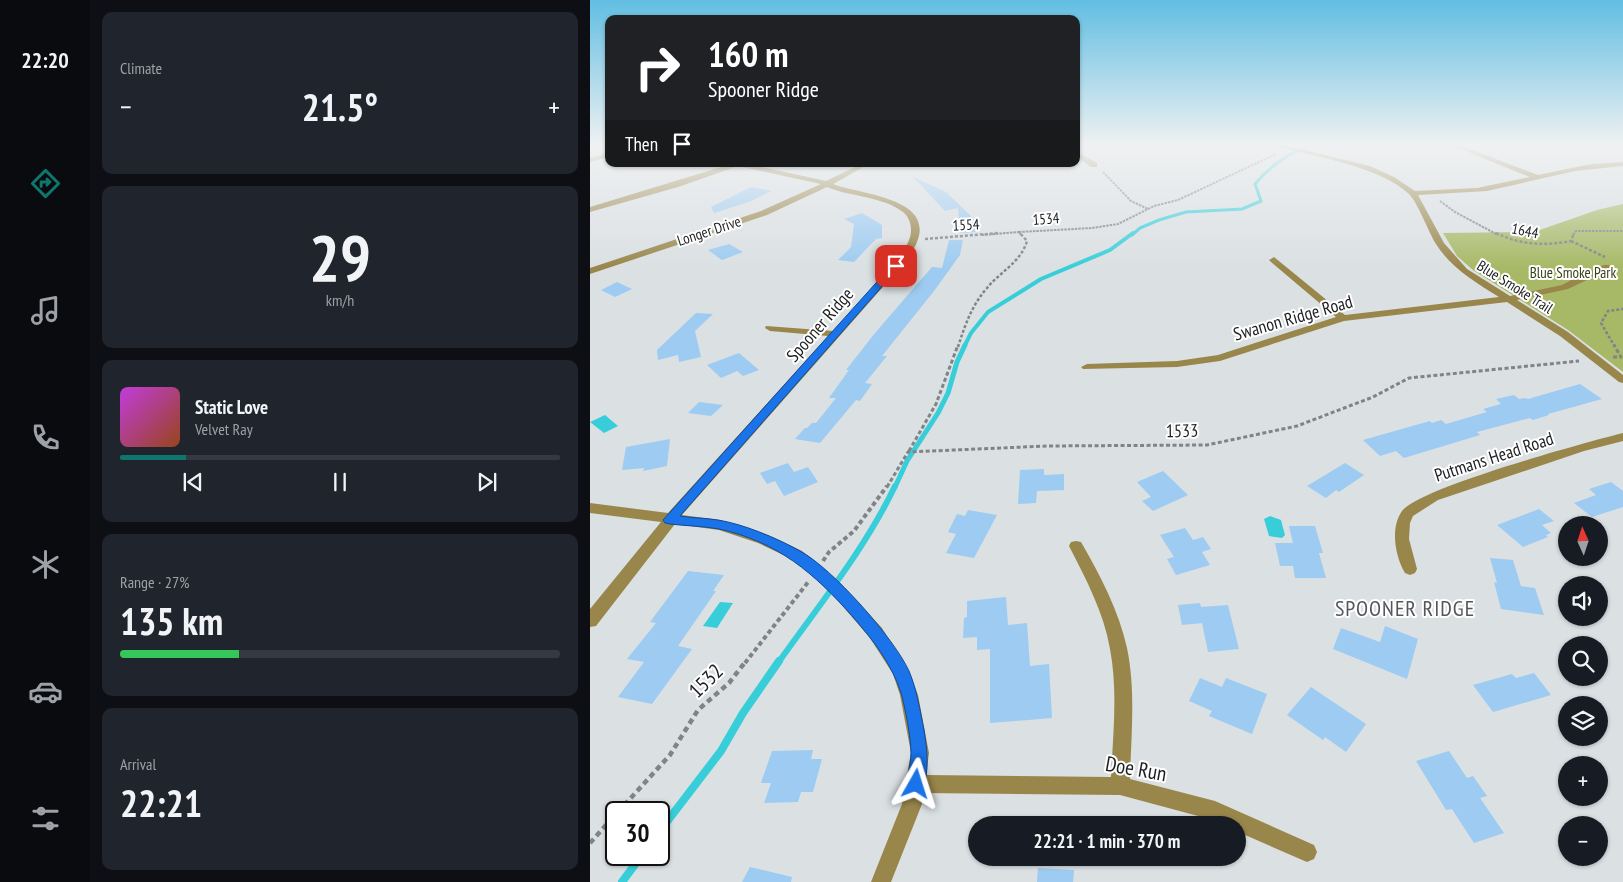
<!DOCTYPE html>
<html lang="en">
<head>
<meta charset="utf-8">
<style>
	:root { --surface:#171b24; --page:#20242c; --text:#f1f3f6; --muted:#9ea1a6; --line:#363941; --accent:#0f766e }
	body { margin:0; font-family:"PT Sans Narrow",sans-serif; background:var(--page); color:var(--text); height:100vh; display:flex; flex-direction:column; font-size:19px; white-space:nowrap }
	* { box-sizing:border-box; margin:0 }
	p { font-size:16px; color:var(--muted) }
	.icon { flex:none; width:28px; height:28px; fill:none; stroke:currentColor; stroke-width:2; stroke-linecap:round; stroke-linejoin:round }
	.map { position:relative; flex:1; overflow:hidden }
	.side { display:flex; flex-direction:column; gap:12px; padding:12px; background:#0d0f14; width:500px }
	.side>* { flex:none }
	.banner { position:absolute; left:15px; top:15px; width:475px; height:152px; border-radius:10px; box-shadow:0 1px 4px #0004; background:#202124; color:#fff; overflow:hidden }
	.needle { width:32px; rotate:357deg }
	.buttons { position:absolute; left:968px; top:516px; display:grid; gap:10px }
	.buttons a { display:grid; place-items:center; width:50px; height:50px; border-radius:50%; background:var(--surface); box-shadow:0 1px 4px #0004; font-size:25px }
	.speed { position:absolute; left:15px; top:801px; display:flex; gap:10px; font-size:25px; font-weight:700; text-align:center }
	.speed>* { display:grid; place-content:center; width:65px; height:65px; border-radius:50%; background:var(--surface); box-shadow:0 1px 4px #0004; line-height:1 }
	.speed .limit { border:2px solid #111; border-radius:8px; background:#fff; color:#111 }
	.pin { position:absolute; display:grid; place-items:center; width:42px; height:42px; color:#fff; margin:-21px; border-radius:10px; box-shadow:0 2px 8px #0006 }
	.me { position:absolute; width:55px; margin:-28px; rotate:6deg; stroke-linejoin:round; filter:drop-shadow(0 0 4px #0008) }
	.turn { display:flex; align-items:center; gap:18px; height:105px; padding:0 20px; font-size:22px }
	.turn .icon { width:65px; height:65px; stroke-width:2.5 }
	.turn b { display:block; font-size:35px; line-height:42px }
	.then { display:flex; align-items:center; height:48px; padding:0 20px; background:#0003; gap:10px; font-size:19px }
	.big { font-size:38px; font-weight:700; line-height:1.1 }
	.side .card { flex:1; display:flex; flex-direction:column; justify-content:center; gap:8px; min-width:0; padding:0 18px; border-radius:10px; background:var(--page) }
	.side .dial { align-items:center; gap:0 }
	.dial b { font-size:65px; line-height:1 }
	.song { display:flex; align-items:center; gap:15px }
	.cover { width:60px; height:60px; border-radius:8px; background:linear-gradient(135deg,hsl(290 70% 55%),hsl(20 70% 35%)) }
	.played { height:5px; border-radius:2px; background:linear-gradient(90deg,var(--accent) 15%,var(--line) 15%) }
	.keys { display:flex; justify-content:space-around; direction:ltr }
	.heat { display:flex; justify-content:space-between; align-items:center; font-size:28px; direction:ltr }
	.charge { height:8px; border-radius:4px; background:linear-gradient(90deg,#34c759 27%,var(--line) 0) }
	.trip { position:absolute; left:378px; top:816px; width:278px; height:50px; border-radius:25px; background:var(--surface); box-shadow:0 1px 4px #0004; font-weight:700; line-height:50px; text-align:center }
	main { display:flex; flex:1; min-height:0 }
	.menu { display:flex; flex-direction:column; width:90px; justify-content:space-around; align-items:center; background:#090b0e; color:var(--muted) }
	.menu .icon { width:35px; height:35px }
	.menu .on { color:var(--accent) }
	.menu b { font-size:22px; color:var(--text) }
	.map>svg:first-child { display:block }
</style>
</head>
<body>
<main>
<nav class="menu">
<b>22:20</b>
<svg class="icon on" aria-label="directions" viewBox="0 0 24 24"><path d="M12 3l9 9-9 9-9-9zM9 14v-3h6M13 9l2 2-2 2"/></svg>
<svg class="icon" aria-label="music" viewBox="0 0 24 24"><path d="M9 18V5l10-2v13"/><circle cx="6" cy="18" r="3"/><circle cx="16" cy="16" r="3"/></svg>
<svg class="icon" aria-label="phone" viewBox="0 0 24 24"><path d="M5 4h4l2 5-3 2q2 4 5 5l2-3 5 2v4C11 20 4 13 5 4z"/></svg>
<svg class="icon" aria-label="climate" viewBox="0 0 24 24"><path d="M12 3v18M4 7l16 10M4 17L20 7"/></svg>
<svg class="icon" aria-label="car" viewBox="0 0 24 24"><path d="M5 17H2v-5l4-1 3-4h7l3 4 3 1v5h-3M9 17h6M6 11h13"/><circle cx="7" cy="17" r="2"/><circle cx="17" cy="17" r="2"/></svg>
<svg class="icon" aria-label="filters" viewBox="0 0 24 24"><path d="M4 7h16M4 17h16"/><circle cx="9" cy="7" r="2"/><circle cx="15" cy="17" r="2"/></svg>
</nav>
<section class="side">
<div class="card"><p>Climate</p>
<div class="heat"><a>−</a><b class="big">21.5°</b><a>+</a></div>
</div>
<div class="card dial"><b>29</b><p>km/h</p></div>
<div class="card">
<div class="song"><i class="cover"></i><div><b>Static Love</b><p>Velvet Ray</p></div></div>
<div class="played"></div>
<div class="keys"><svg class="icon" aria-label="previous" viewBox="0 0 24 24"><path d="M18 5L8 12l10 7zM5 5v14"/></svg><svg class="icon" aria-label="pause" viewBox="0 0 24 24"><path d="M8 5v14M16 5v14"/></svg><svg class="icon" aria-label="next" viewBox="0 0 24 24"><path d="M6 5l10 7-10 7zM19 5v14"/></svg></div>
</div>
<div class="card"><p>Range · 27%</p><b class="big">135 km</b><div class="charge"></div></div>
<div class="card"><p>Arrival</p><b class="big">22:21</b></div>
</section>
<div class="map">
<svg width="1033" height="882" viewBox="0 0 1033 882">
	<rect width="100%" height="100%" fill="#dbe0e3"/>
	<path fill="#a7b966" d="M1033,204V372L978,330L883,270L867,256L853,233L944,232L1007,210Z"/>
	<path fill="#37ced9" d="M15,415L28,426L14,433L0,422Z
		M680,516L691,520L695,535L692,538L679,536L674,519Z
		M130,602L143,603L127,628L113,626Z"/>
	<g fill="none" stroke-linecap="round" stroke-linejoin="round">
		<path stroke="#37ced9" stroke-width="3" d="M542,235L550,228L569,220L596,212L652,209L671,201L665,184C680,166 698,154 719,145"/>
		<path stroke="#37ced9" stroke-width="4" d="M374,347L381,333L398,312L451,279L520,250L543,233"/>
		<path stroke="#37ced9" stroke-width="5" d="M305,487L317,461L348,413L358,393L367,362L375,345"/>
		<path stroke="#37ced9" stroke-width="6" d="M188,663C229,605 275,549 305,486"/>
		<path stroke="#37ced9" stroke-width="8" d="M69,832L131,751L153,713L189,661
			M32,882L52,855"/>
	</g>
	<path fill="#9dcbf1" d="M323,177L356,192L384,219L386,232L370,233L368,208L355,211Z
		M161,187L182,191L159,202L124,213L121,207Z
		M272,213L292,225V238L286,239L264,262L248,260L261,247L264,224L254,219Z
		M359,240H373L370,255L344,291L292,356H297L275,383L282,384L270,401L266,400L230,443L205,439L215,428H217L222,423H226L246,398H239L259,370H256L285,333L342,267L352,268Z
		M139,244L153,252L132,260L118,250Z
		M27,282L42,289L25,297L11,290Z
		M106,313L123,314L105,331L111,357L89,362L88,355L68,360L67,350Z
		M149,353L169,370L153,376L147,371L131,378L117,365Z
		M990,384L1012,399L958,414L959,415L943,420L940,418L887,432L890,435L814,458L806,451L790,456L773,440L840,421L842,423L851,420L856,424L897,412L893,409L911,404L906,399L924,395L929,399L935,398L938,399Z
		M109,402L133,405L121,416L98,413Z
		M80,439L77,466L53,471L54,468L32,470L36,447Z
		M198,463L204,472L218,467L228,482L194,496L185,481L177,484L170,473Z
		M755,463L774,475L749,492L746,490L736,498L717,486Z
		M454,469V475L474,474V490L447,491L446,503L428,504L430,470Z
		M573,471L598,495L563,511L552,501L561,497L547,482Z
		M1021,482L1033,491V507L1002,517L984,503L1006,495L999,489Z
		M949,509L964,521L952,525L961,533L956,535L958,537L933,547L907,525Z
		M378,510L407,515L384,558L356,553L366,534L358,532L367,514L375,516Z
		M699,526H725L733,553H729L736,578H705L703,566H690L685,543H703Z
		M595,528L603,540L613,537L621,549L612,552L620,565L586,575L577,559L584,557L570,535Z
		M900,558L923,560L931,586L945,588L954,615L911,609L904,582L907,583Z
		M98,571L134,575L123,591H126L88,646L102,649L62,704L28,697L54,662L37,659L66,623L60,622Z
		M416,597L418,625L437,623L440,666L459,664L462,718L400,723V649L387,650V637L373,638L374,618L377,617V601Z
		M610,603L611,607L638,605L649,649L618,652L612,623L592,625L588,605Z
		M795,626L828,639L817,679L743,649L751,628L790,642Z
		M944,673L961,695L903,712L883,685L922,674L926,678Z
		M610,678L632,687L636,678L677,694L662,734L619,716L622,711L599,701Z
		M721,687L776,724L756,752L735,737L733,740L697,715Z
		M223,750L221,759H232L223,792H211L208,802L174,803L181,783H171L182,751Z
		M859,751L877,778L883,776L897,796L890,798L914,833L884,843L862,809L856,810L826,761Z
		M160,867L202,877L201,882H152Z
		M448,868L484,870L483,882H447Z"/>
	<g fill="none" stroke-linecap="round" stroke-linejoin="round">
		<path stroke="#818487" stroke-width="2" stroke-dasharray="2.5 1" stroke-linecap="butt" d="M513,172L541,201L558,209
			M850,201L865,212L908,235
			M392,235L429,232
			M431,235L429,232L502,228L528,224L564,206L588,200L686,154
			M983,235L986,231H1033"/>
		<path stroke="#818487" stroke-width="2.5" stroke-dasharray="3 2" stroke-linecap="butt" d="M906,233C931,245 954,246 981,241L984,233
			M335,239L409,233
			M981,241L1015,257
			M368,347C375,325 382,305 397,288C410,272 431,262 437,241L430,233
			M1025,347L1011,323L1018,311L1033,309"/>
		<path stroke="#818487" stroke-width="3" stroke-dasharray="4 2.5" stroke-linecap="butt" d="M1023,357H1031L1024,345
			M319,451L346,404L368,345
			M297,487L318,452L457,446L617,445L707,426L783,397L819,378L989,361"/>
		<path stroke="#818487" stroke-width="4" stroke-dasharray="4.5 3" stroke-linecap="butt" d="M233,561L239,552L264,531L297,486
			M155,663L219,581"/>
		<path stroke="#818487" stroke-width="4.5" stroke-dasharray="5.5 4" stroke-linecap="butt" d="M28,812L80,755L108,710L139,683L156,661
			M0,843L26,814"/>
		<path fill="#99864b" fill-rule="evenodd" d="M683,145H693L780,166L804,177L825,191L887,188L940,177L861,145H869L948,175L1001,164L1033,162V166L985,171L897,191L828,195L854,243L877,269L920,296L972,285L994,273L1014,265H1020V269L978,289L927,300L978,332L1033,375V383L1029,382L970,336L917,302L754,321L630,361L587,367L493,369L491,367L497,364L587,361L628,355L746,317L681,262L679,260L684,257L755,315L909,297C885,282 861,268 846,244C838,231 828,203 819,194C789,166 723,156 684,146Z
			M486,151L507,163V167H501L486,156Z
			M19,153V157L0,162V158Z
			M141,164H158L236,181L271,164H279L243,184C267,194 342,197 328,239C326,247 319,256 314,263L92,515L130,520L178,535L212,551L247,580L292,628L319,672L328,695L339,753L336,775L521,777C523,734 528,691 520,649C514,613 496,579 479,546L481,542L486,541L491,542C510,575 529,611 537,648C546,691 541,736 540,779L625,801L724,845L727,852L724,859L717,862L710,859L646,831V825H634L623,820L530,795L333,793L332,804L301,882H281L312,804L321,753L310,695L303,674L280,638L237,588L202,559L168,543L129,530L85,524L6,626L0,627V609L71,522L0,513V503L78,513L238,336L180,331L175,328L176,326L243,331C263,308 309,266 319,240C323,231 321,218 313,212C292,196 261,197 237,187L177,215L0,274V268L171,211L231,184L148,166L88,187L0,212V207Z
			M1033,433V441L994,451L848,500L823,516L820,523L819,539L827,569L825,573L820,575L815,573C805,556 800,528 812,511C829,488 997,442 1033,433Z"/>
	</g>
	<linearGradient id="sky" x2="0" y2="1"><stop stop-color="#61bee2"/><stop offset="0.54" stop-color="#eff1f2"/><stop offset="1" stop-color="#eff1f2" stop-opacity="0"/></linearGradient>
	<rect width="1033" height="268" fill="url(#sky)"/>
	<path fill="#1a73e8" stroke="#114b97" d="M303,264L310,266L90,516C103,518 115,518 128,520C153,524 187,538 210,551C242,568 304,638 319,671C327,690 330,710 334,730C337,749 340,772 332,790L326,793L320,790C315,778 321,765 321,753C321,738 315,707 311,693C302,664 282,639 263,617C224,573 188,542 129,529C113,526 96,526 80,524L75,523L73,520Z"/>
	<g text-anchor="middle" stroke-width="4" stroke-linejoin="round" paint-order="stroke">
		<g font-size="15" fill="#1d1e20" stroke="#fff">
			<text transform="translate(456 219) rotate(-4)" y="5">1534</text>
			<text transform="translate(376 225) rotate(-3)" y="5">1554</text>
			<text transform="translate(119 231) rotate(-18)" y="5">Longer Drive</text>
			<text transform="translate(935 231) rotate(11)" y="5">1644</text>
			<text transform="translate(925 287) rotate(32)" y="5">Blue Smoke Trail</text>
		</g>
		<g font-size="15" fill="#38411a" stroke="#fff">
			<text x="983" y="278">Blue Smoke Park</text>
		</g>
		<g font-size="18" fill="#1d1e20" stroke="#fff">
			<text transform="translate(703 318) rotate(-16)" y="6">Swanon Ridge Road</text>
			<text transform="translate(230 325) rotate(-49)" y="6">Spooner Ridge</text>
			<text transform="translate(592 431) rotate(-1)" y="6">1533</text>
			<text transform="translate(904 457) rotate(-18)" y="6">Putmans Head Road</text>
		</g>
		<g font-size="21" fill="#1d1e20" stroke="#fff">
			<text transform="translate(116 681) rotate(-45)" y="7">1532</text>
			<text transform="translate(546 769) rotate(10)" y="7">Doe Run</text>
		</g>
		<g font-size="22" letter-spacing="1" fill="#53575a" stroke="#fff">
			<text x="815" y="616">SPOONER RIDGE</text>
		</g>
	</g>
</svg>
<div class="buttons">
<a><svg class="needle" viewBox="-14 -14 28 28"><path d="M0-13l5 13h-10z" fill="#e53935"/><path d="M0 13l5-13h-10z" fill="#9ea1a6"/></svg></a>
<a><svg class="icon" aria-label="sound" viewBox="0 0 24 24"><path d="M4 9h4l5-4v14l-5-4H4zM17 9q2 3 0 6"/></svg></a>
<a><svg class="icon" aria-label="search" viewBox="0 0 24 24"><circle cx="10" cy="10" r="6"/><path d="M15 15l6 6"/></svg></a>
<a><svg class="icon" aria-label="layers" viewBox="0 0 24 24"><path d="M12 4l9 5-9 5-9-5zM3 14l9 5 9-5"/></svg></a>
<a>+</a>
<a>−</a>
</div>
<div class="speed"><div class="limit">30</div></div>
<div class="pin" style="left:306px;top:266px;background:#d93025"><svg class="icon" aria-label="arrive" viewBox="0 0 24 24"><path d="M6 21V4h12l-3 4 3 4H6"/></svg></div>
<svg class="me" style="left:326px;top:784px" viewBox="-20 -20 40 40"><path d="M0-17L14 15 0 8-14 15z" fill="#1a73e8" stroke="#fff" stroke-width="4"/></svg>
<div class="trip">22:21 · 1 min · 370 m</div>
<div class="banner">
<div class="turn"><svg class="icon" aria-label="right" viewBox="0 0 24 24"><path d="M7 20v-9h11M14 6l5 5-5 5"/></svg><div><b>160 m</b>Spooner Ridge</div></div>
<div class="then">Then<svg class="icon" aria-label="arrive" viewBox="0 0 24 24"><path d="M6 21V4h12l-3 4 3 4H6"/></svg></div>
</div>
</div>
</main>
</body>
</html>
